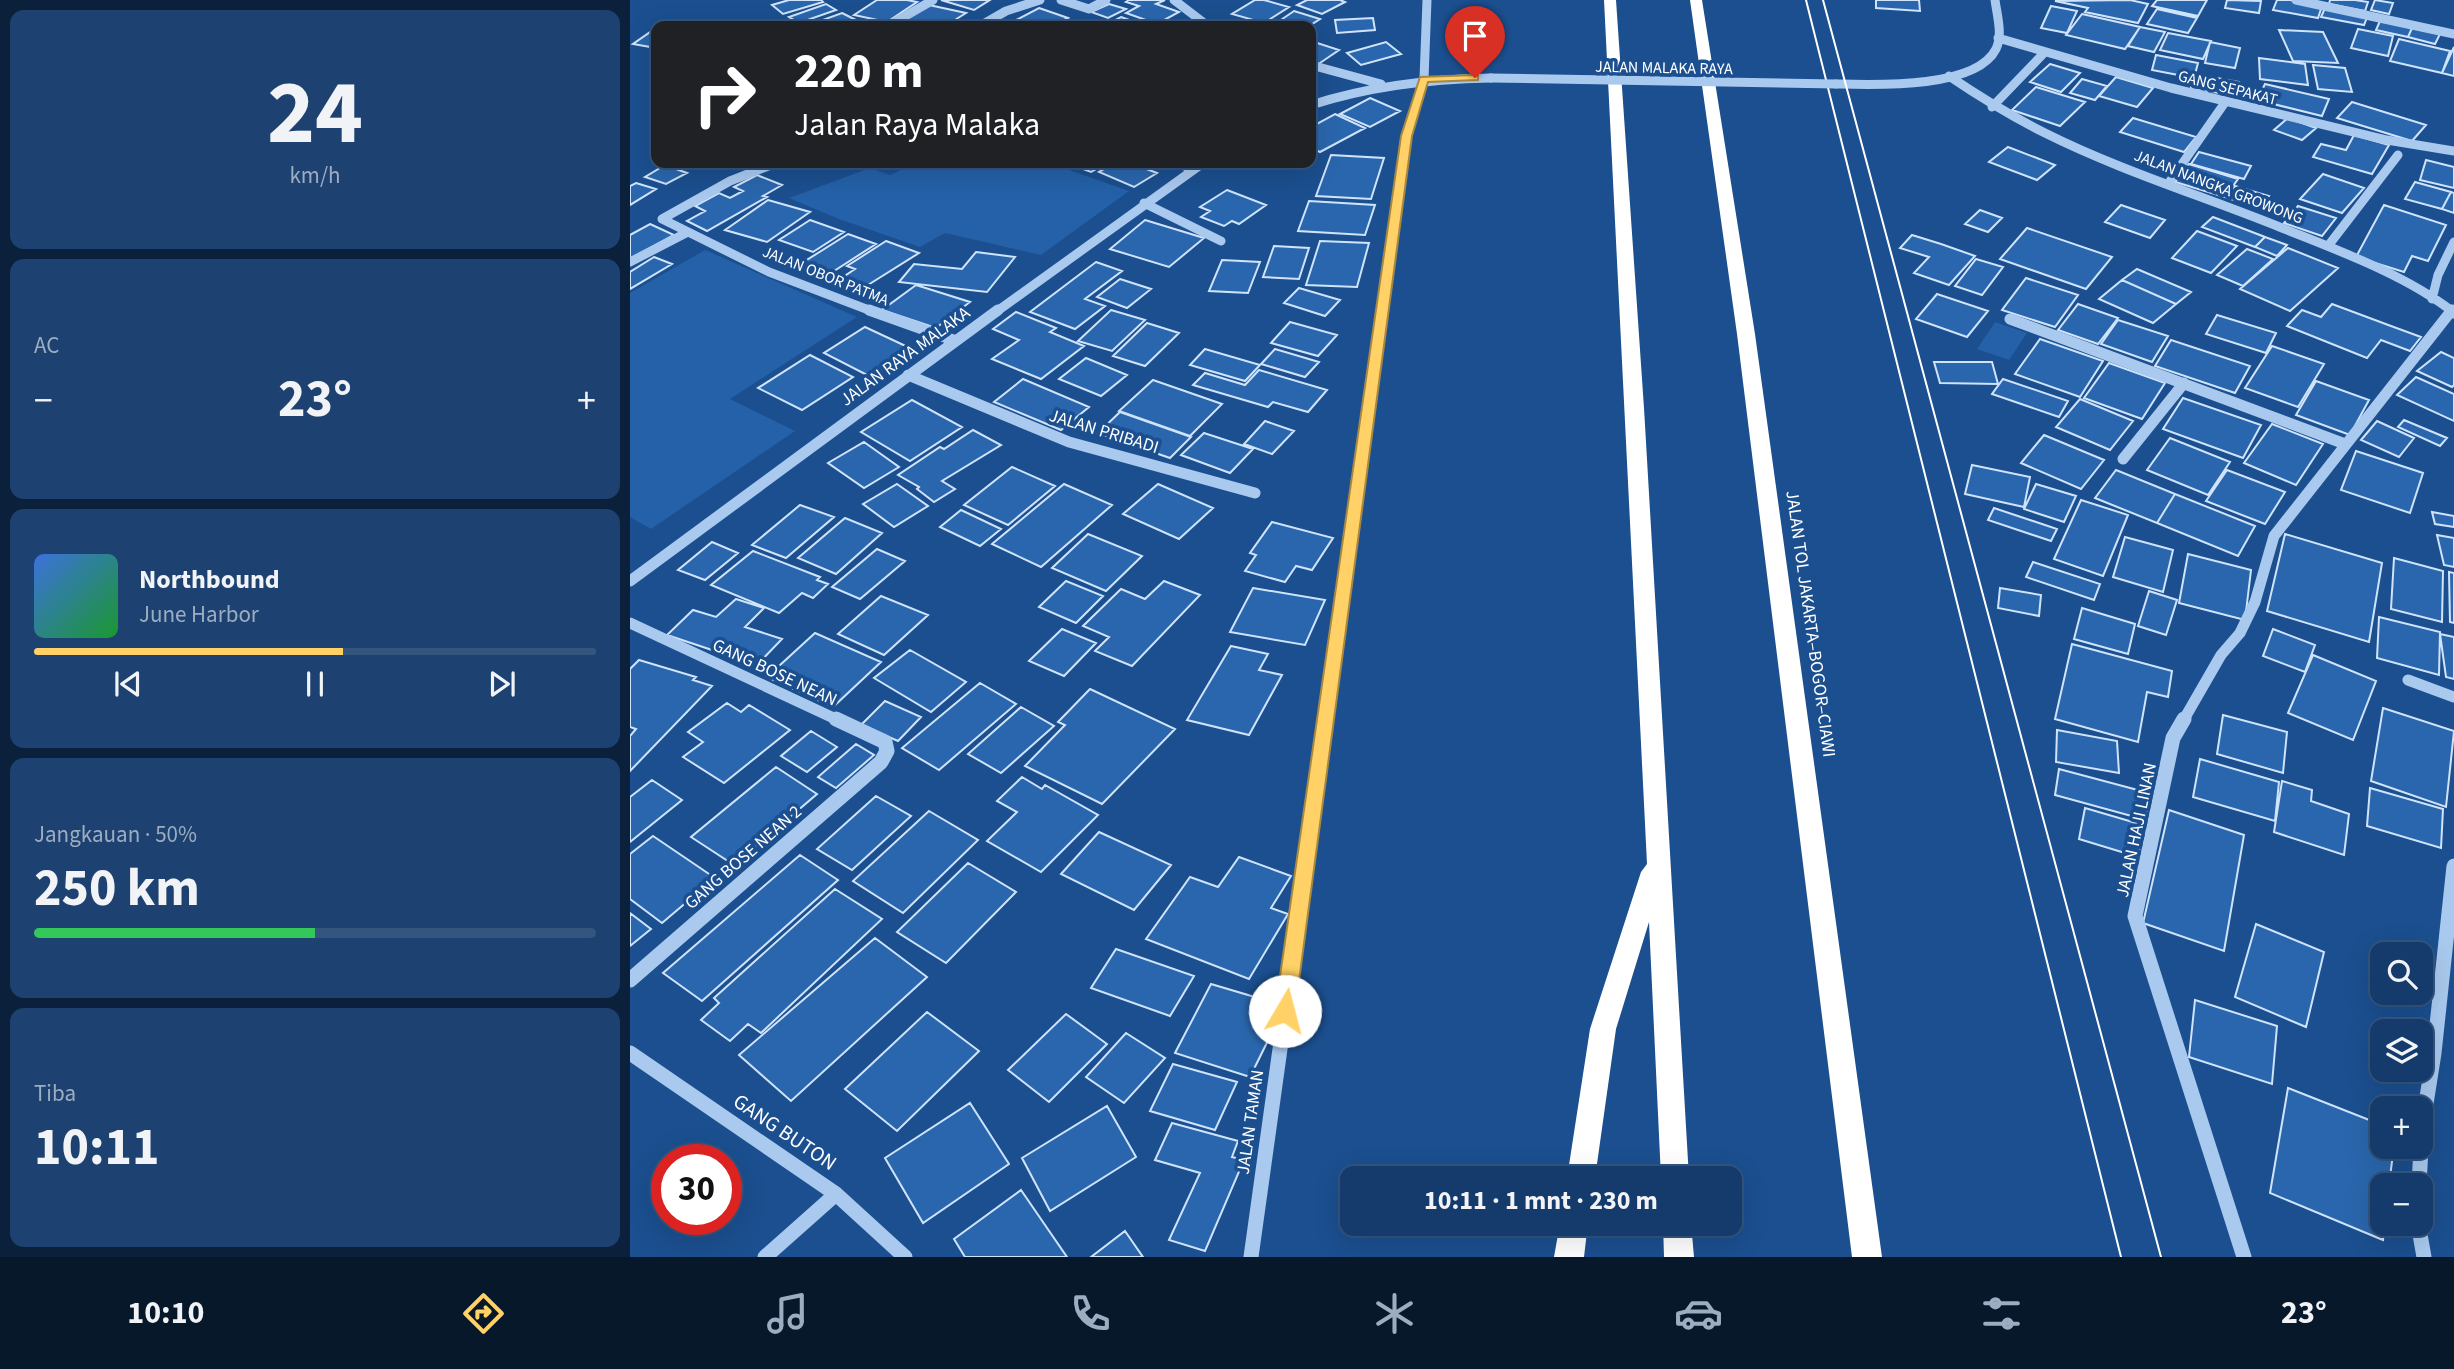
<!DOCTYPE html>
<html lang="id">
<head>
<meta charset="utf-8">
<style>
	:root { --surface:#143b6b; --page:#1d4271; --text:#f1f3f6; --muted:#9dadc1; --line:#33557e; --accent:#ffd166 }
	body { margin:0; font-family:"Source Sans 3",sans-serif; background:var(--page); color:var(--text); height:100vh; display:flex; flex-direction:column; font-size:26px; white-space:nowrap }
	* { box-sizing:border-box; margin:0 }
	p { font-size:23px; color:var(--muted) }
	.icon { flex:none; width:38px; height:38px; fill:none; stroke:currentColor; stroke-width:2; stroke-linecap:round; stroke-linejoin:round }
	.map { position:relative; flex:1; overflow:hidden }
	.panel { display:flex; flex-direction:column; gap:10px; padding:10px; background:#0b203b; width:630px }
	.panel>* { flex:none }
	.hud { position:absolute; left:21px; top:21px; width:665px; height:147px; border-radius:14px; box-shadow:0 7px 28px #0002,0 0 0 2px var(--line); background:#202124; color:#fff; overflow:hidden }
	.tools { position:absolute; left:1740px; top:942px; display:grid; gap:14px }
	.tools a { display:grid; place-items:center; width:63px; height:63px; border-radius:14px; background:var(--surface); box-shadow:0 7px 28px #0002,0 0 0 2px var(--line); font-size:35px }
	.speed { position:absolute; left:21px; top:1144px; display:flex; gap:14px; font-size:35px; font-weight:700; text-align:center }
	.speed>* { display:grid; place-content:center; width:91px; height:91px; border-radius:50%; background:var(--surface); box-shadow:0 7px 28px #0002,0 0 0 2px var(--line); line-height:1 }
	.speed .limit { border:10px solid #d22; background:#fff; color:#111 }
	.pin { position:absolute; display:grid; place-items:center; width:60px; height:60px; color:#fff; margin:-72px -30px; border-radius:50% 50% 50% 0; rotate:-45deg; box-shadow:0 0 7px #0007 }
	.pin .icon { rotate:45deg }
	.me { position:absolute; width:77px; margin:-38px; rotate:8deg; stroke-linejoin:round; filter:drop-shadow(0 0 5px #0008) }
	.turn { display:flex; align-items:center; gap:24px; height:147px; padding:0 28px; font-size:32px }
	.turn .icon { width:91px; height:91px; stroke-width:2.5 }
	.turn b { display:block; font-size:49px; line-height:60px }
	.big { font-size:52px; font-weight:700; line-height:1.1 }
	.panel .card { flex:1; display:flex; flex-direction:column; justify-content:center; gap:10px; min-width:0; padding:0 24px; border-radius:14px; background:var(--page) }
	.panel .dial { align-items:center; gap:0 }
	.dial b { font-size:91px; line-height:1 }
	.song { display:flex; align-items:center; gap:21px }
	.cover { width:84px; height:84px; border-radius:10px; background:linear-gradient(135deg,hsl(220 70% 55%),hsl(130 70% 35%)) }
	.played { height:7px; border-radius:4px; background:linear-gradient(90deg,var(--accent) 55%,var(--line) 55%) }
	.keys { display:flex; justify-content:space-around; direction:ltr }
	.heat { display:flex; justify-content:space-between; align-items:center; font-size:38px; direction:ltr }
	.charge { height:10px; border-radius:5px; background:linear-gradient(90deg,#34c759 50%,var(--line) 0) }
	.trip { position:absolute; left:710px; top:1166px; width:402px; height:70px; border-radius:14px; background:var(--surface); box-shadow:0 7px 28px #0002,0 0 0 2px var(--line); font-weight:700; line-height:70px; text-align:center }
	.dock { display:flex; height:112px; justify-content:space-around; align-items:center; background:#08182b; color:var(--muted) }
	.dock .icon { width:49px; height:49px }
	.dock .selected { color:var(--accent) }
	.dock b { font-size:32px; color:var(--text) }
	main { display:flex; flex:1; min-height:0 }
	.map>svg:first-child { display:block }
</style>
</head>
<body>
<main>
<section class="panel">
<div class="card dial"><b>24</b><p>km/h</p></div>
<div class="card"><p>AC</p>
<div class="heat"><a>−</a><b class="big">23°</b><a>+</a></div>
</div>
<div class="card">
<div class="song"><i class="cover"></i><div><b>Northbound</b><p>June Harbor</p></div></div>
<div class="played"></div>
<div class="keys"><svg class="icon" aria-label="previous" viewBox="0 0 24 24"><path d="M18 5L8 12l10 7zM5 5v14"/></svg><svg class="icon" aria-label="pause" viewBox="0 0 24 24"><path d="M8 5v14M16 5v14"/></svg><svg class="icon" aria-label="next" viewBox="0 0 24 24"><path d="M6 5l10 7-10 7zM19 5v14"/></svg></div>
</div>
<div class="card"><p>Jangkauan · 50%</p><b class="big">250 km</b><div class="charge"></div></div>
<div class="card"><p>Tiba</p><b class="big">10:11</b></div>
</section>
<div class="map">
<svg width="1824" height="1257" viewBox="0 0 1824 1257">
	<rect width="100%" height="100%" fill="#1b4f8f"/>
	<path fill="#2461a8" d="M286,163H419L499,191L411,255L315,233L290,247L209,219L159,198L240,168L260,175Z
		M75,250L227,317L100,399L165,431L21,529L0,517V293Z
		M1365,322L1397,333L1379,360L1347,349Z"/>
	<path fill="#2a66ad" stroke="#cfe3fa" stroke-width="2" d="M159,0H191L193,2L153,14L142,5Z
		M247,0H277L287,2L257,22L224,15Z
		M311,0H360L344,10Z
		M499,0H535L526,4L549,12L527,24L496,13L509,6L496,2Z
		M625,0H634L659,7L634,23L602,14Z
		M677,0H710L715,2L692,14L667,5Z
		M1246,0H1289L1290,11L1246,8Z
		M1500,0L1518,4L1508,23L1455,12L1458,8L1425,1Z
		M1527,0H1577L1568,16L1522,6Z
		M1597,0L1631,1L1629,13L1595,8Z
		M1647,0H1660L1692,6L1688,18L1643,10Z
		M1700,0H1725L1738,2L1735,11L1699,4Z
		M1745,0L1763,3L1759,14L1741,10Z
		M196,4L206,10L169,23L159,17Z
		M479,4L496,9L478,18L461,12Z
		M299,5L336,13L315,26H264Z
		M1421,6L1447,11L1437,33L1411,28Z
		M1696,6L1738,15L1734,25L1691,17Z
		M409,8L438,18L422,26H408L388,19Z
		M1527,9L1567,18L1558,33L1517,24Z
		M664,11L690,19L679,26H642Z
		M212,13L238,26H176Z
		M1452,14L1510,27L1495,49L1436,35Z
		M491,17L516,26H474Z
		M743,18L745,30L707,33L705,20Z
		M1750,21L1782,28L1778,37L1746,30Z
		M1510,27L1535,32L1524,52L1498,46Z
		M26,28V48L3,44Z
		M1782,28L1810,34L1805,44L1778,37Z
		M1728,29L1763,36L1758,56L1721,48Z
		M1649,30L1693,32L1708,63L1663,61Z
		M1538,33L1581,41L1573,59L1530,50Z
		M1769,39L1820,51L1812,73L1760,61Z
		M681,41L709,50L687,65L681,63Z
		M756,42L771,54L731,65L717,53Z
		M1580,42L1610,48L1605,68L1575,63Z
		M1824,47V76L1812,73Z
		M1526,55L1568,63L1564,78L1522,70Z
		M1629,58L1675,64L1678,85L1630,79Z
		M1420,64L1450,73L1431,92L1400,82Z
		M1683,65L1715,68L1722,92L1688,89Z
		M1565,74L1609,82L1606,96L1561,88Z
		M1486,77L1523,88L1507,107L1469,96Z
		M1452,79L1477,86L1465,100L1440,93Z
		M1635,84L1699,99L1692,116L1627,100Z
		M1406,87L1455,102L1430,126L1382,110Z
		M740,98L770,111L740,127L710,114Z
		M1722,102L1796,125L1782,141L1707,118Z
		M705,114L735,128L690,152L681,147V127Z
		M1503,118L1566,137L1554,152L1490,132Z
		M1658,118L1686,128L1672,140L1644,130Z
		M1724,135L1759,145L1742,174L1683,157L1691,144L1716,150Z
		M1378,147L1425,165L1407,180L1359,162Z
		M1569,152L1621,166L1614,179L1561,164Z
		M701,155L754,158L741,199L686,196Z
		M1796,160L1824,167V188L1790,180Z
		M437,163H477L461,172Z
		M485,163H501L527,173L504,187L469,172Z
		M1559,164L1608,179L1595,197L1545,182Z
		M35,165L57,173L36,184L15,177Z
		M1693,174L1734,188L1712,213L1670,199Z
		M127,175L152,185L133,196L137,197L77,231L57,221L75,211L65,206L89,193L100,198L113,191L104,187Z
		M1785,182L1821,192L1812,209L1775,199Z
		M6,183L26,189L0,205V186Z
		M1605,186L1639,196L1631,208L1597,198Z
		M597,190L636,205L609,224L602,221L594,226L571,217L580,211L570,207Z
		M1821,192L1824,193V213L1812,209Z
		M138,200L180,212L137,242L95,230Z
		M679,201L745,205L735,235L668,231Z
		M1491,205L1535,220L1520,238L1475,222Z
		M1754,205L1816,225L1798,261L1782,256L1774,272L1726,257Z
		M1668,206L1706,218L1692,236L1654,223Z
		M1350,210L1372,218L1358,232L1335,224Z
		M1583,217L1635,237L1625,247L1572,227Z
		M180,220L214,232L183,252L149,240Z
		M515,220L574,238L539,267L480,249Z
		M20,224L44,235L0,259V235Z
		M1397,228L1482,257L1456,289L1370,259Z
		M1567,231L1607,246L1581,273L1542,258Z
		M218,234L246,244L201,273L172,263Z
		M1282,235L1311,244L1345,256L1319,285L1284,273L1299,257L1270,248Z
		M1635,237L1657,245L1647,256L1625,247Z
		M256,241L289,253L230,290L207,281L225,269L217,266Z
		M690,241L739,243L727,287L676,285Z
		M644,246L679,248L669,279L633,277Z
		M1658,248L1708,268L1660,311L1610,289Z
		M1617,249L1643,259L1613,286L1587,275Z
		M346,252L385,257L357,292L269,282L284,264L332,269Z
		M24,257L42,264L0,289V272Z
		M1346,259L1373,267L1352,295L1325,286Z
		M592,260L630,262L618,293L579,291Z
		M466,262L492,271L455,299L475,306L445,329L400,312Z
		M1507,269L1561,292L1546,304L1492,280Z
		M1396,278L1448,295L1425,327L1372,310Z
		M490,279L521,289L497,308L467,297Z
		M1492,280L1546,304L1523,323L1469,299Z
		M286,285L340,302L306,328L252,310Z
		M669,288L710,300L695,316L654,303Z
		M1307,294L1358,311L1337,337L1286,319Z
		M1448,304L1488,318L1468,344L1428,330Z
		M1702,304L1761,326L1791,337L1780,351L1751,340L1737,358L1657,326L1672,310L1691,317Z
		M481,310L515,320L482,351L448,341Z
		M386,312L426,328L420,332L454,346L411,379L362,359L389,340L363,329Z
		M1587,315L1646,333L1636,353L1576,334Z
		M1488,320L1538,336L1522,362L1471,344Z
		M660,322L707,335L688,356L641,343Z
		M517,323L549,333L515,366L483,356Z
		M235,327L282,349L241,377L194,353Z
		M1410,339L1473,361L1450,397L1385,374Z
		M1541,340L1620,366L1605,393L1525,366Z
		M1642,346L1694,364L1668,407L1615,388Z
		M575,349L630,365L615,381L560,365Z
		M645,349L689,362L675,377L631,364Z
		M1811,352L1824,358V385L1822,387L1787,371Z
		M180,355L223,377L172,410L128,388Z
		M456,358L497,375L471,396L429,379Z
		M1304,362H1362L1368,384L1310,383Z
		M1479,363L1535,383L1512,419L1454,398Z
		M629,370L697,390L678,412L643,402L638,407L563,385L575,373L615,385Z
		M1786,377L1824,394V421L1767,395Z
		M393,379L459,407L431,430L364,402Z
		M1373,379L1438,401L1429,417L1362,394Z
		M523,380L592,404L560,436L489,411Z
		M1686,381L1739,400L1720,435L1666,415Z
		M1553,398L1631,425L1613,458L1533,429Z
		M1450,399L1503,421L1480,450L1426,427Z
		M282,400L332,427L280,461L231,432Z
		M490,412L561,437L540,458L468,433Z
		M1774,420L1817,438L1810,446L1768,427Z
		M635,421L664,431L642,454L614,444Z
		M1747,421L1784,438L1769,457L1731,440Z
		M1642,424L1693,444L1666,485L1614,463Z
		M343,430L371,445L312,481L325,489L304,502L287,489L289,487L268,475L310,447L314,449Z
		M574,433L623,449L600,473L551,455Z
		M1414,435L1474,460L1451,489L1391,463Z
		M1540,438L1600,462L1578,495L1517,470Z
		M234,442L269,467L234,488L198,463Z
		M1726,451L1793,473L1780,513L1711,490Z
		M1342,465L1400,477L1394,507L1335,494Z
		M382,467L425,486L378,525L334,505Z
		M1486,470L1545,494L1527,523L1465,498Z
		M1597,470L1655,492L1635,524L1576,501Z
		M267,484L298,506L264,527L233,504Z
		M434,484L482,505L411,567L362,544Z
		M528,484L583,508L549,539L493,514Z
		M1406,484L1446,496L1434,522L1394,509Z
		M1545,494L1625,526L1608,556L1527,523Z
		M1451,500L1498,515L1473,576L1424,559Z
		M170,505L204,517L156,558L122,545Z
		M1364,508L1427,529L1421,541L1358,520Z
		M331,510L371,529L350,546L310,527Z
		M1802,512L1824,516V527L1805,524Z
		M215,518L252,533L206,574L168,558Z
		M642,522L703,538L682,570L666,566L655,582L615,571L626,555L620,553Z
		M458,534L512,556L476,591L422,568Z
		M1655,534L1752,563L1739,642L1637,611Z
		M1807,535L1824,538V567L1814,565Z
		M1495,537L1543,550L1533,592L1483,577Z
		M82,542L108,553L75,580L48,570Z
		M247,549L275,561L230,599L202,587Z
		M123,551L190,577L187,580L198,584L183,598L172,593L149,613L81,585Z
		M1558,554L1621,570L1615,620L1549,603Z
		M1764,558L1813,571L1812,622L1761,609Z
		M1403,562L1470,584L1464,600L1396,577Z
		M1819,572L1824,573V623L1820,622Z
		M436,581L473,596L446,623L409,607Z
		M534,581L570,595L502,666L465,651L479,637L453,626L491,589L515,599Z
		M623,588L695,600L675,645L600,632Z
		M1370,588L1411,595L1409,616L1368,608Z
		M1519,591L1547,600L1536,635L1508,626Z
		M251,596L298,615L254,655L208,634Z
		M106,599L134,608L115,627L152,639L127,665L37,635L63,610L86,617Z
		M1452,608L1505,624L1498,654L1444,639Z
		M1749,617L1810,632L1809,675L1747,658Z
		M432,629L466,643L434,676L399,661Z
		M1643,629L1685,645L1675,672L1633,656Z
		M185,633L251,662L203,707L137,677Z
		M1810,634L1824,637V679L1816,677Z
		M1442,644L1542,671L1538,697L1517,692L1508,742L1425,719Z
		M601,646L638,654L629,670L652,675L619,735L557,720Z
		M280,650L336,682L301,712L244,678Z
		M1683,655L1746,681L1723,740L1658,713Z
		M9,660L66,677L63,680L82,686L0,771V736L6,729L0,727V669Z
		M350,683L386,704L309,770L272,748Z
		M460,689L545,729L472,804L395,766L435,725L428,722Z
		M255,701L291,717L268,741L231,725Z
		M97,703L111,712L119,705L160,730L94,783L53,757L73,742L58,732Z
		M391,707L424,726L371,773L338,754Z
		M1753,708L1824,731L1816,807L1741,781Z
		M1593,715L1657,732L1653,773L1587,754Z
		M1427,730L1487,741L1489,773L1426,762Z
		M181,731L207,747L177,772L151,756Z
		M226,744L244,755L206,788L188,777Z
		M1570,759L1649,782L1645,821L1563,797Z
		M146,767L187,794L104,865L61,837Z
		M1429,769L1519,793L1516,820L1425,795Z
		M392,777L412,789L415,785L468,815L411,872L357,841L387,812L367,801Z
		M22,780L52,800L0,842V797Z
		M1652,781L1682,790L1681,801L1719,814L1714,855L1644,832Z
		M1740,788L1813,809L1811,848L1737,826Z
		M246,796L281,816L222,870L187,849Z
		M1455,808L1513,825L1508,857L1449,839Z
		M1539,810L1614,835L1594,951L1513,923Z
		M299,811L348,840L273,913L223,881Z
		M469,832L541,865L504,910L431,874Z
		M23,836L85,878L32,923L0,899V854Z
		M170,855L208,880L72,1001L33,973Z
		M609,857L661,876L641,908L658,914L619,979L516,939L560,877L588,887Z
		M338,863L386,892L316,963L267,932Z
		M205,889L252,919L131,1033L118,1024L100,1041L71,1020L89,1003L84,998Z
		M0,913L21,929L0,946Z
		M1626,924L1694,952L1676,1027L1605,997Z
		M245,938L297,977L161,1101L109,1055Z
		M486,949L564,976L540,1016L461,988Z
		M581,984L655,1006L620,1077L545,1053Z
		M1565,1000L1647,1026L1642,1084L1559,1057Z
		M297,1012L349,1051L267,1131L215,1089Z
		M436,1014L477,1044L419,1102L378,1070Z
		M496,1033L535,1058L494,1103L456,1077Z
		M543,1064L607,1082L585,1130L520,1111Z
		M1658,1088L1752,1125V1146H1764L1759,1185H1752V1223H1755L1753,1240L1640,1193Z
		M340,1103L379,1164L293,1223L255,1158Z
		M477,1106L506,1157L420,1211L392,1158Z
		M542,1123L608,1141L602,1157L614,1160L575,1251L539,1240L570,1173L525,1160Z
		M391,1190L437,1257H335L324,1239Z
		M495,1231L513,1257H461Z"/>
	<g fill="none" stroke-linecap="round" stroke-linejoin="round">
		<path stroke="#a9c9ee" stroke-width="9" d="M431,0L459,9L476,0
			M544,0L578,26
			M1666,0L1824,34
			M258,26L303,0
			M350,26L376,11L410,0
			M1368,38L1541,88L1757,140L1824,151
			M681,65L751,84
			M1319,76C1350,97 1381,116 1415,133C1491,171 1573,196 1652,228C1707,250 1776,275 1823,312
			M1206,84C1245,85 1346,89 1366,49C1373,35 1367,15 1365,0
			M681,105C740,86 799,79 861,78
			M1362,107L1414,53
			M146,163L100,181L32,219L139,272L244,312
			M546,163L563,169
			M1538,184L1596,101
			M514,203L591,241
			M1698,246L1768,155
			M0,262L56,233
			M1802,299L1808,275L1824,242
			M366,312L573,163
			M752,312L777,136L794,79L797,0
			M1820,312L1824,311"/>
		<path stroke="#a9c9ee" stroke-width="11" d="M239,310L326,341
			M1821,310L1824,313
			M1380,319L1715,444
			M278,375L439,442L625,493
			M1493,459L1554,383
			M0,581L368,310
			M0,623L210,721
			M1778,680L1824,697
			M696,721L753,310
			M1553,721L1591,655L1610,633L1625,602L1644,536L1822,310"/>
		<path stroke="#a9c9ee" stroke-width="15" d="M1554,719L1543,738L1505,916L1614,1257
			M0,980L251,762L257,751L255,742L206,719
			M0,1053L206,1194L275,1257
			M1789,1185L1792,1129L1804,1053L1824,866
			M1788,1223L1794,1257
			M135,1257L206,1194
			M621,1257L696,719"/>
		<path fill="#fff" fill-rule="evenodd" d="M974,0H986L1014,408L1059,1178H1031L1019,922L986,1029L965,1178H937L960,1029L1011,872L1017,864Z
			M1060,0H1072L1125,334L1252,1257H1222L1107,334Z
			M930,1223H958L954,1257H924Z
			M1033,1223H1061L1064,1257H1034Z"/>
		<path stroke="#fff" stroke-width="2" d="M1176,0L1491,1257
			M1193,0L1531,1257"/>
		<path stroke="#a9c9ee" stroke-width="9" d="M861,78L1206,84"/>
	</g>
	<path fill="#ffd166" stroke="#a68842" stroke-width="2" d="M845,75L848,76V80L798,82L782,136L665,1011L662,1017L655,1020L648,1017L645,1011L771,136L790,77Z"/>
	<g text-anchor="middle" stroke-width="7" stroke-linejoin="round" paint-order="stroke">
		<g font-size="16" fill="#fff" stroke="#1b4f8f">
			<text transform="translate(1034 67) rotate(1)" y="6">JALAN MALAKA RAYA</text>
			<text transform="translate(1598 87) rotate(14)" y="6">GANG SEPAKAT</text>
			<text transform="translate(1589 186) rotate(21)" y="6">JALAN NANGKA GROWONG</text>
			<text transform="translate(196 275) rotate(22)" y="6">JALAN OBOR PATMA</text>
		</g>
		<g font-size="18" fill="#fff" stroke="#1b4f8f">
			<text transform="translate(275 356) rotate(-36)" y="6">JALAN RAYA MALAKA</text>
			<text transform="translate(474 431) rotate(17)" y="6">JALAN PRIBADI</text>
			<text transform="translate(1181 624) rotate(82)" y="6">JALAN TOL JAKARTA–BOGOR–CIAWI</text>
			<text transform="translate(145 672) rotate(25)" y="6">GANG BOSE NEAN</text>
			<text transform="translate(1506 830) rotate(-78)" y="6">JALAN HAJI LINAN</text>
			<text transform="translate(113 857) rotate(-41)" y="6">GANG BOSE NEAN 2</text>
			<text transform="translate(620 1122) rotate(-82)" y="6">JALAN TAMAN</text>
		</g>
		<g font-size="21" fill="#fff" stroke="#1b4f8f">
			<text transform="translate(155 1132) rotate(34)" y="7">GANG BUTON</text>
		</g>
	</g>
</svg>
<div class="tools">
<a><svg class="icon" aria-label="search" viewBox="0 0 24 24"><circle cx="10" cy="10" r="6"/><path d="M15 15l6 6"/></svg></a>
<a><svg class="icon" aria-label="layers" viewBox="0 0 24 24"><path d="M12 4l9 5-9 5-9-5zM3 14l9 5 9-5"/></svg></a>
<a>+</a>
<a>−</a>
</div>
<div class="speed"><div class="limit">30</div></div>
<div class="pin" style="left:845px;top:78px;background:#d93025"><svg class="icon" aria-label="arrive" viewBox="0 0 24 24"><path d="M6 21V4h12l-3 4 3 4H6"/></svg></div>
<svg class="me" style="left:655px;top:1011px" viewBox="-20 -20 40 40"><circle r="19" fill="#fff"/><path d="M0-13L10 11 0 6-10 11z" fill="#ffd166"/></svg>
<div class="trip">10:11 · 1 mnt · 230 m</div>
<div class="hud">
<div class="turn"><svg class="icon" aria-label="right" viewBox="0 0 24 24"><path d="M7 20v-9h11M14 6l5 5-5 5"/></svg><div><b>220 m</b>Jalan Raya Malaka</div></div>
</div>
</div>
</main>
<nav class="dock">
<b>10:10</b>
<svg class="icon selected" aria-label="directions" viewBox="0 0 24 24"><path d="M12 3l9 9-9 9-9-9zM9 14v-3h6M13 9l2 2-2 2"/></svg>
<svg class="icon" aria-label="music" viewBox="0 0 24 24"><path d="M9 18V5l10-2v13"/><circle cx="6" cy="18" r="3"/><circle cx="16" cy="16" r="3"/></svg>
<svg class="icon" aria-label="phone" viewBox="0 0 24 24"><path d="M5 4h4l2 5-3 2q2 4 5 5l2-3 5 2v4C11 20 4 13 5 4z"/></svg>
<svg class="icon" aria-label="climate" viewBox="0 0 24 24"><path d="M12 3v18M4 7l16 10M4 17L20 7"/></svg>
<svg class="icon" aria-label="car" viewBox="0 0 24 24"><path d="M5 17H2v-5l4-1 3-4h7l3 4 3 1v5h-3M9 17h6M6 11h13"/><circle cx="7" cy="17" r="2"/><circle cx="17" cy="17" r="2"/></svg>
<svg class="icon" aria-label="filters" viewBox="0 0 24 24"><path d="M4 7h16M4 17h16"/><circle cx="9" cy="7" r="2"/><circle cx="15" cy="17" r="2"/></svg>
<b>23°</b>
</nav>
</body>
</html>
